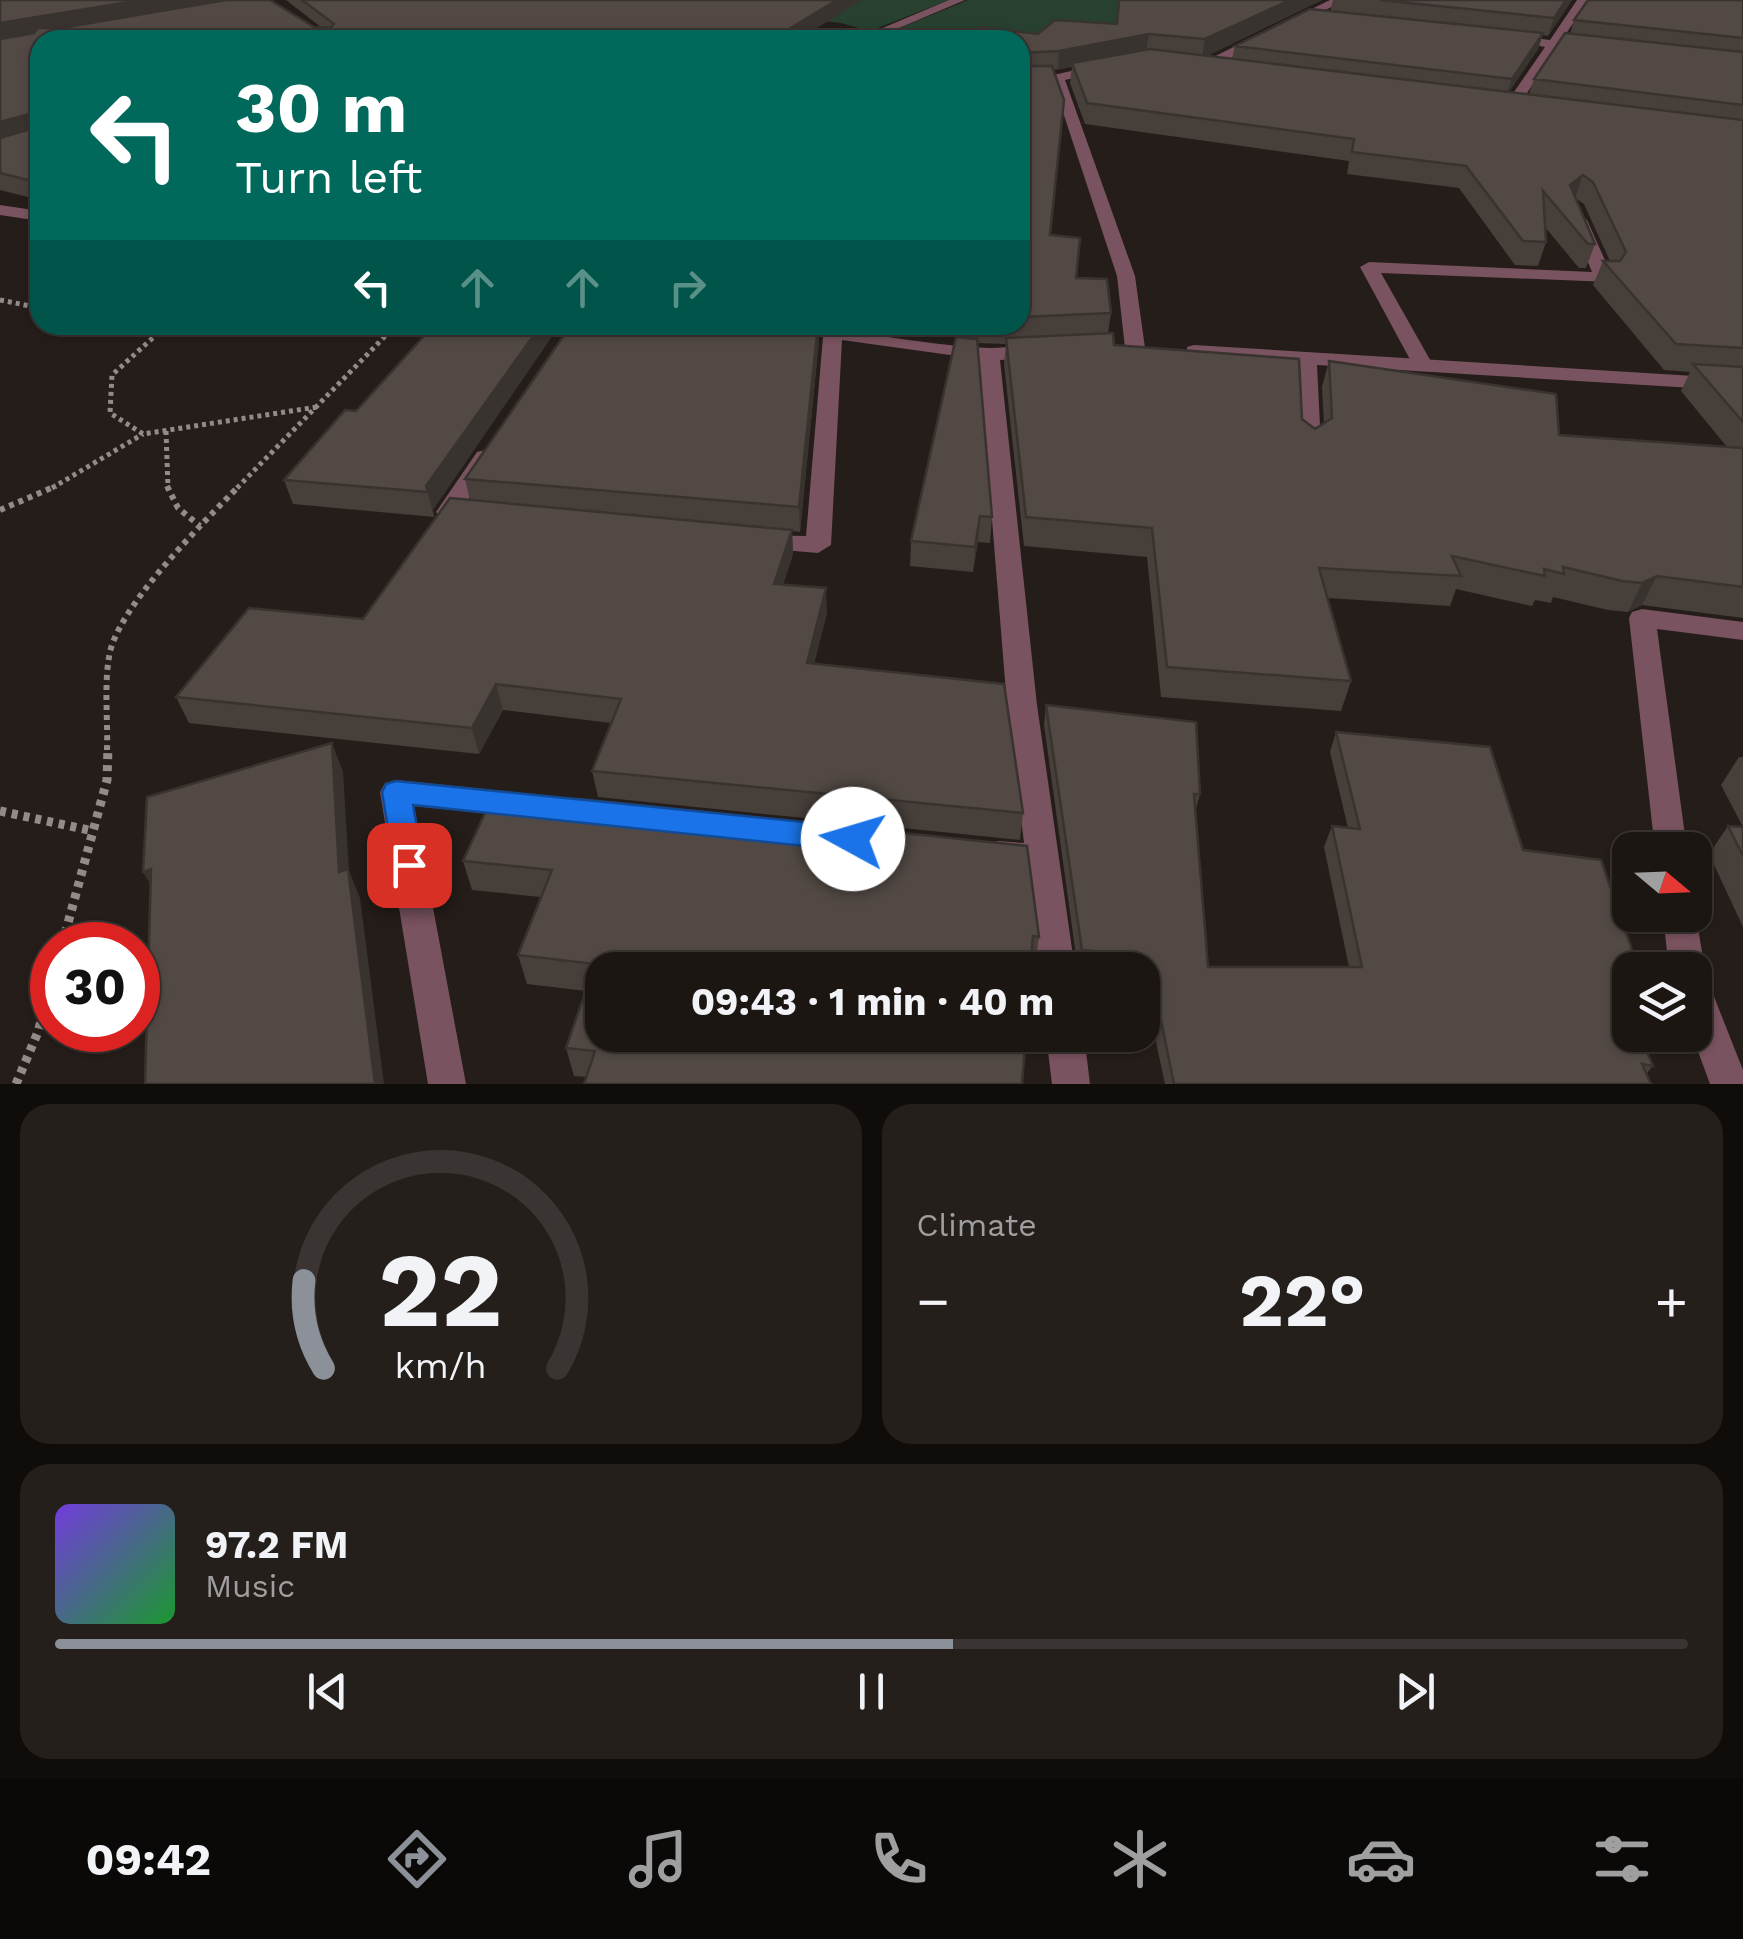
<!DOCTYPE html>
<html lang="en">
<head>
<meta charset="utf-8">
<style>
	:root { --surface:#1c1613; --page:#251f1c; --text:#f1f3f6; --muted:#a09fa0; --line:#3a3533; --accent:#8c9099 }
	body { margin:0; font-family:"Work Sans",sans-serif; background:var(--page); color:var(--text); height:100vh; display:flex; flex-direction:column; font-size:38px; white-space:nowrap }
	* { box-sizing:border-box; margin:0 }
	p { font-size:32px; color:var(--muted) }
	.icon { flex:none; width:55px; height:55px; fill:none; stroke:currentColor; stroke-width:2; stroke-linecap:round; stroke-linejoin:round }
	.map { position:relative; height:1084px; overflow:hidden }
	.details { display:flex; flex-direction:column; gap:20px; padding:20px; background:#0f0c0a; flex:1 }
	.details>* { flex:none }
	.banner { position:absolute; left:30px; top:30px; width:1000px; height:305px; border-radius:30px; box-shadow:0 2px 8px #0004,0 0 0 2px var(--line); background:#00695c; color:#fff; overflow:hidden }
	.needle { width:65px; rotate:109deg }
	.fabs { position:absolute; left:1612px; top:832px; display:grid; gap:20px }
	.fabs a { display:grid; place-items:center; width:100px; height:100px; border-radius:20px; background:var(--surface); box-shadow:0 2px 8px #0004,0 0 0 2px var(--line); font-size:50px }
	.speed { position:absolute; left:30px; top:922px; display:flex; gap:20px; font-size:50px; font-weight:700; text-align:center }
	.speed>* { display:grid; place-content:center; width:130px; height:130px; border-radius:50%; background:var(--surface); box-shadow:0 2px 8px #0004,0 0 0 2px var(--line); line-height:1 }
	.speed .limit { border:15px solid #d22; background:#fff; color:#111 }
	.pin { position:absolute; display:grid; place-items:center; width:85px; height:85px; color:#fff; margin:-42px; border-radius:20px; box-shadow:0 5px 15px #0006 }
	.me { position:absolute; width:110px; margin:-55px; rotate:276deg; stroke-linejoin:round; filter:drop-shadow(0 0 8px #0008) }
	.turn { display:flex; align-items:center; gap:35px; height:210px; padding:0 40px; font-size:45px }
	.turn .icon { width:130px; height:130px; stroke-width:2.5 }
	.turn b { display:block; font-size:70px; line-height:85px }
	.lanes { display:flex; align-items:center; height:95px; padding:0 40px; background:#0003; justify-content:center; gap:50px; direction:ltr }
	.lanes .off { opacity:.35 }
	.big { font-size:75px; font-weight:700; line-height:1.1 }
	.details .tile { flex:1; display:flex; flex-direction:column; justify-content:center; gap:15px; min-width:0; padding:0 35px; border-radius:30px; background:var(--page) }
	.details .dial { align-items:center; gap:0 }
	.dial svg { height:260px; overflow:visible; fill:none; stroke:var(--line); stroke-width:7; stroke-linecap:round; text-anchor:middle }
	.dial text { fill:var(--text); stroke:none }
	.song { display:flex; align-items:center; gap:30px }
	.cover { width:120px; height:120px; border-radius:15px; background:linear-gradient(135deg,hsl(260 70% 55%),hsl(130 70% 35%)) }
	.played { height:10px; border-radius:5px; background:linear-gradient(90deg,var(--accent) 55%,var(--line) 55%) }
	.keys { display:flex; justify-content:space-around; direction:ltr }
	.heat { display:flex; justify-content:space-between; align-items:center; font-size:55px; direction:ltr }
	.details .tiles { flex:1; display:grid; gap:20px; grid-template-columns:1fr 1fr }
	.tile:last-child { grid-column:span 2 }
	.trip { position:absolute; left:585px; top:952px; width:575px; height:100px; border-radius:30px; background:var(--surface); box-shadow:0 2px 8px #0004,0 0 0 2px var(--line); font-weight:700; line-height:100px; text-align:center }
	.tab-bar { display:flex; height:160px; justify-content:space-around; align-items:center; background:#0b0908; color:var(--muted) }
	.tab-bar .icon { width:70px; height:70px }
	.tab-bar .current { color:var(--accent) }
	.tab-bar b { font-size:45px; color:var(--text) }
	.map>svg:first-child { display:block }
</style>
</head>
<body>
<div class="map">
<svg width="1743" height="1084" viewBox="0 0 1743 1084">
	<rect width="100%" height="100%" fill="#251d19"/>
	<path fill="#284030" d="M637,0H949L870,31L841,23Z
		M968,0H1236L1222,10L1020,40L881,36Z"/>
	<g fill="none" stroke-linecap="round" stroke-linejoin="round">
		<path stroke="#928b87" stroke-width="5" stroke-dasharray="4 4" stroke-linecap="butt" d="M0,300L40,308
			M124,325L157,334L112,375L110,413L143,434L317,407
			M157,334L171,325
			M166,431L168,488
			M52,488L143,434
			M237,488L396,325"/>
		<path stroke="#928b87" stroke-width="6" stroke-dasharray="5 5" stroke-linecap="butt" d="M167,486L178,508L200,526
			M0,510L56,486
			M107,750C108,720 104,686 109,657C116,608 204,522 239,486"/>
		<path stroke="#928b87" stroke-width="9" stroke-dasharray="6 6" stroke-linecap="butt" d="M0,811L93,831
			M62,945L107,780L108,747
			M16,1084L38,1032L52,979"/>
		<path fill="#79535f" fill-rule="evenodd" d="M1579,215L1587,220L1613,278L1610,282L1381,273L1433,365L1423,371L1413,365L1360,267L1369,262L1592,272L1571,220Z"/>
		<path fill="#79535f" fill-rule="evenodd" d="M949,0H965L871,40H854Z
			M1330,0H1345L1210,69L1184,65L1203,62Z
			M1577,0H1589L1561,41L1595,48L1589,52L1557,48L1517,108H1507L1505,105L1545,47L1503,39L1509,35L1550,40Z
			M1101,64L1106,65V71L1065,80L1135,276L1145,348L1135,354L1125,348L1117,276L1053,82L1020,83V75L1058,74Z
			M0,205L40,211V221L0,215Z
			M765,325C841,325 914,345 989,348C1008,349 1035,340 1049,352L1039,358L1000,360L1037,705L1075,970H1039L1027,871L986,863L982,854L986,845L998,841L1024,843L1007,705L979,359L842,340L831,545L818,553L760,548L751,545L748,540L751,535L806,536L823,337L775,331Z
			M1194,345L1743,379V391L1317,365L1321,446L1310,453L1299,446L1296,363L1187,355V347Z
			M485,450L496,457L464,506L478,513L466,520L439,517L436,512L477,452Z
			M1642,609L1743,622V640L1657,629L1687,850H1655L1629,618L1632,612Z
			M396,780L521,793L532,796L537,805L532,814L521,817L414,806L466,1084H428L380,792L385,783Z
			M1695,910L1705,970L1700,980L1708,982L1713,994L1743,1070V1084H1710L1692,1035H1695V970H1669L1663,915H1695Z
			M1046,1035H1084L1090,1084H1052Z"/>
	</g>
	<path fill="#473f3a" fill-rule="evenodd" d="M0,0L322,28L286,0H862L797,40H40V200L0,190Z
		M1118,0H1322L1207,56L1232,59L1235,46L1330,12L1333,0H1572L1548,36L1543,35L1538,49L1509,92L1529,94L1534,79L1570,34L1574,20L1743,0V618L1642,605L1628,612L1608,610L1553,597L1551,603L1535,600L1532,606L1456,589L1450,606L1328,598L1351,681L1341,711L1161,697L1147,557L1024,546L1004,364L1006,344L977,343L992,517L990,543L978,542L973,572L910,566L911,541L959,337L960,325H1020V40L1038,34L1116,24ZM1072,67L1070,83L1085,124L1349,161L1347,174L1459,188L1515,265L1538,266L1546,242L1545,227L1579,268H1586L1595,244L1575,198L1584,204L1610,261H1603L1593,285L1664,370L1690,372L1681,391L1727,447L1559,435L1329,361L1322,387L1324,424L1315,429L1302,419L1114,345L1108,333L1111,313L1076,278L1051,235L1053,70Z
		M434,325L433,510L434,517L293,504L284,480L356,411Z
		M819,340L800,532L792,531L793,554L783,585L827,613L814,663L1023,813L1020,840L598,797L592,771L611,723L503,710L479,754L189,723L176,697L363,619L470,500L465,479Z
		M1046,705L1200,794L1195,812L1208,967H1349L1324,847L1332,826L1348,828L1330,752L1336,732L1523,850L1630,970V1008L1628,1007L1653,1066L1646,1074L1651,1084H1165L1142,977V970H1078L1044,725Z
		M1739,757H1743V927L1709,854L1728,826L1743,827L1721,785Z
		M491,800L1039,937L1035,966L602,1035L586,1077L574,1076L566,1048L586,991L527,984L518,955L541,897L472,890L463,861Z"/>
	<path fill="#393330" d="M141,0H233L0,40V23Z
		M837,0H862L797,40H787L789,29Z
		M1290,0H1322L1202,58L1205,39Z
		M1566,0H1572L1548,36L1554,18Z
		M1543,33L1538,49L1506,96L1512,79Z
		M1149,34L1146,52L1072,63L1071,67L1058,70L1059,51Z
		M32,113L39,130L0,142V122Z
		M1583,175L1575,198L1570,185Z
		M541,325H560L433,510L434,517L426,486Z
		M818,325L819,340L800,532L799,507Z
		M980,516L978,542L973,572L975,547Z
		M792,530L793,554L775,610L774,584Z
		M1657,576L1642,605L1628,612L1642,583Z
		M826,588L827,613L808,688L807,663Z
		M496,684L503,710L479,754L472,728Z
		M332,743L343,772L349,871L360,898L384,1084H375L339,872Z
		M151,869L160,900L143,872Z"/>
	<path fill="#524944" stroke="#393330" stroke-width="2.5" d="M0,0H141L0,23Z
		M226,0H270L314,27L330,28L334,24L302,0H837L789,29L787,40H40V183L0,173V138L34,128L36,116L32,113L0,122V39L34,33L38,28H61Z
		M1119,0H1290L1205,39L1149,34L1059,51L1020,53V40H974L981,27L1038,34L1055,20L1117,24Z
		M1380,0H1566L1554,18Z
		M1588,0H1743V38L1574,20Z
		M1310,9L1543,33L1512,79L1235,46Z
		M1565,33L1743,52V105L1534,79Z
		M1150,49L1743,120V348L1676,344L1603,261H1620L1626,252L1593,182L1583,175L1570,185L1595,244H1588L1543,191L1546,242L1523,241L1466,166L1352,152L1354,139L1087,103L1072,63Z
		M1020,66H1052L1064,100L1050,235L1080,238L1076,278L1107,279L1111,313L1020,317Z
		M434,325H541L426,486L428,492L284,480L345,410L356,411Z
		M571,325H818L799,507L465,479Z
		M1113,333L1114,345L1299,359L1302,419L1315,429L1332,418L1329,361L1556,394L1559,435L1743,448V587L1657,576L1642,583L1622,581L1563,567L1564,574L1544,569L1545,576L1452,556L1461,576L1319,568L1351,681L1167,667L1152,528L1026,517L1006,338Z
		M956,337L977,339L992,517L980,516L975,547L911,541Z
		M1693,364L1743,367V422Z
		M450,498L792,530L774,584L826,588L807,663L1004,684L1023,813L592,771L621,699L496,684L472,728L176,697L249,608L363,619Z
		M1046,705L1196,722L1200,794H1194L1208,967H1362L1332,826L1360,829L1336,732L1490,747L1523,850L1601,860L1639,970H1630V985L1617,984L1630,1013V1035H1640L1653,1066L1642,1064L1651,1084H1174L1148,957L1082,950Z
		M332,743L339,872L348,869L375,1084H145L151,869L143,872L147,797Z
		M580,799L1027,846L1039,937L1033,936L1030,970H602V1035H1026L1022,1084H584L595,1051L566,1048L595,964L518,955L552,870L463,861L491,800L576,808Z
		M1728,826L1743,827V856Z"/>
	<path fill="#1a73e8" stroke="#114b97" stroke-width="2.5" d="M396,781L853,827L863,831L868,839L863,848L853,851L413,805L424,865L420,874L409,877L399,874L394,865L382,792L386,784Z"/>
</svg>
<div class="fabs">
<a><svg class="needle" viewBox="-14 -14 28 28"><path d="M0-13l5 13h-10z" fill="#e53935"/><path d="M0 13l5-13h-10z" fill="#a09fa0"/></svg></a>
<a><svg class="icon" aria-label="layers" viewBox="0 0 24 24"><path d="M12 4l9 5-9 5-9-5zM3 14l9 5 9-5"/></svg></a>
</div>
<div class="speed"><div class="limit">30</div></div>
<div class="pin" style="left:409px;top:865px;background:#d93025"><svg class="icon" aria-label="arrive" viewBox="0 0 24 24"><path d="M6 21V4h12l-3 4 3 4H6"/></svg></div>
<svg class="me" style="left:853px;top:839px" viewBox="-20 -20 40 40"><circle r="19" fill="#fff"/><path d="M0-13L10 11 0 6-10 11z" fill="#1a73e8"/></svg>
<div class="trip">09:43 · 1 min · 40 m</div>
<div class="banner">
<div class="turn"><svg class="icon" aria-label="left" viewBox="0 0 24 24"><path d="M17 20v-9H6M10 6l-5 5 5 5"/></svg><div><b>30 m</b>Turn left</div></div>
<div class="lanes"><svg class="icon" aria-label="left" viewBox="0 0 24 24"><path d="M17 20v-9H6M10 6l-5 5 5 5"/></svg><svg class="icon off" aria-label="ahead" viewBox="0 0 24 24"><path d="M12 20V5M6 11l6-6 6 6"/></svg><svg class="icon off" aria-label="ahead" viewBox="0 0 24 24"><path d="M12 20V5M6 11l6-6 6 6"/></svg><svg class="icon off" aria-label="right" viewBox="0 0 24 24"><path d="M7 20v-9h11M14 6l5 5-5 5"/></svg></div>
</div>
</div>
<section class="details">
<div class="tiles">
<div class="tile dial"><svg viewBox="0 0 100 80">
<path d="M14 69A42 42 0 1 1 86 69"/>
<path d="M14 69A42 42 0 0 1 8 42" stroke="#8c9099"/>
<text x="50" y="56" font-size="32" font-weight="700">22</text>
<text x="50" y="72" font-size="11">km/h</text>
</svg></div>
<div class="tile"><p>Climate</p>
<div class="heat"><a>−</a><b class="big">22°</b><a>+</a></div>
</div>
<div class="tile">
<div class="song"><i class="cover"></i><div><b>97.2 FM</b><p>Music</p></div></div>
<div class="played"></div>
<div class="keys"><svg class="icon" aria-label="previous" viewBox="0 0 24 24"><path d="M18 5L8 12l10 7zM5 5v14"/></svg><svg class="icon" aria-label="pause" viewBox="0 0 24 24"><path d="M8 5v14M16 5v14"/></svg><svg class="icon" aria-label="next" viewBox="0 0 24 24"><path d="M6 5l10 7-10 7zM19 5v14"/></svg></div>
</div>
</div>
</section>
<nav class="tab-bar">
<b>09:42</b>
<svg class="icon current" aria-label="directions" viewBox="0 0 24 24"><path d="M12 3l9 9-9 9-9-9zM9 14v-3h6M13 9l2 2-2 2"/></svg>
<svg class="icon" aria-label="music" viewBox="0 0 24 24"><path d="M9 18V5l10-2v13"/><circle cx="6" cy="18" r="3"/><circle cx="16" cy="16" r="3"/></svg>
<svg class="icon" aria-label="phone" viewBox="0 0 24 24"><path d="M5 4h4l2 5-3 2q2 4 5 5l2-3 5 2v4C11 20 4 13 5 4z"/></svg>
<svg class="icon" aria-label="climate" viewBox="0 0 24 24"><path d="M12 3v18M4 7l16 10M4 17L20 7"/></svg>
<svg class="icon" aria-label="car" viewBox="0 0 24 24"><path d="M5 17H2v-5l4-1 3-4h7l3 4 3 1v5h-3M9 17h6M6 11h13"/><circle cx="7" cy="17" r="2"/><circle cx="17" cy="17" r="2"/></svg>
<svg class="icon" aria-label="filters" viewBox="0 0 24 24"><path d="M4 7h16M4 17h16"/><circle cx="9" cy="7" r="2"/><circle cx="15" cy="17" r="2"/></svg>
</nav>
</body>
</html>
